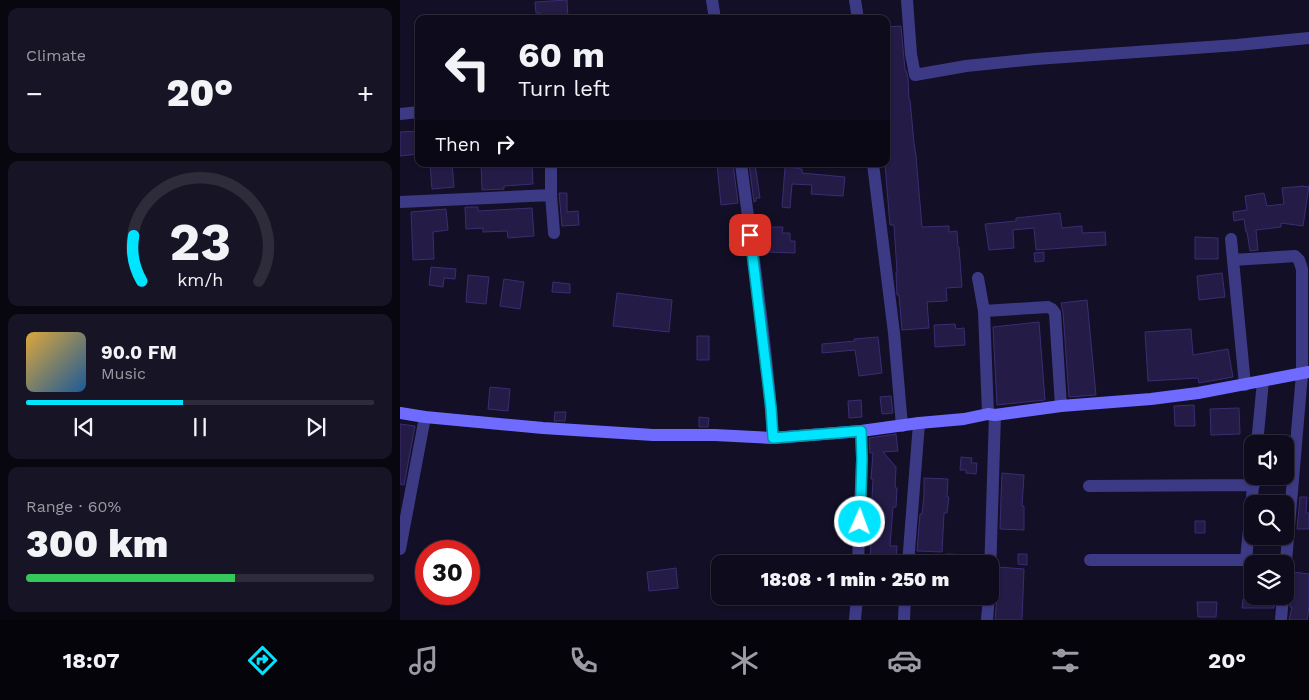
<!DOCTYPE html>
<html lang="en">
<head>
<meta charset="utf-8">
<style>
	:root { --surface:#0e0b1c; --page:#171425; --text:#f1f3f6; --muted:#9b9ba3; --line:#2e2b3b; --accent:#00e5ff }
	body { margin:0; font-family:"Work Sans",sans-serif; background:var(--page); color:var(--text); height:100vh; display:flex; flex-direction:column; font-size:19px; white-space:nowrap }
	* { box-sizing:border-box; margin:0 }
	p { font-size:16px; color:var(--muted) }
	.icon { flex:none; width:28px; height:28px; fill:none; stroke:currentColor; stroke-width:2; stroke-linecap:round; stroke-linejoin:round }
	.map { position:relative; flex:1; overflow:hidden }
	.sheet { display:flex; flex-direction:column; gap:8px; padding:8px; background:#08060f; width:400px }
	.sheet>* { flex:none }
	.banner { position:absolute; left:15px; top:15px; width:475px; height:152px; border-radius:10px; box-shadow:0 1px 4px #0004,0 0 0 1px var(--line); background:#0e0b1c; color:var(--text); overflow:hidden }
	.fabs { position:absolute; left:844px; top:435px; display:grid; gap:10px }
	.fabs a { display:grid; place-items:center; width:50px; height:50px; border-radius:10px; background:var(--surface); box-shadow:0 1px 4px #0004,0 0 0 1px var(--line); font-size:25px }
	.speed { position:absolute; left:15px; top:540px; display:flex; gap:10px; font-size:25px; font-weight:700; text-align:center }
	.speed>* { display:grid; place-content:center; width:65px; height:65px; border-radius:50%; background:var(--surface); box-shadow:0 1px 4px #0004,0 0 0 1px var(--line); line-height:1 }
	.speed .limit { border:8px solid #d22; background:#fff; color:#111 }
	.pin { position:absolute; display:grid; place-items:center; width:42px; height:42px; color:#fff; margin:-21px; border-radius:10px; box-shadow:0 2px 8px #0006 }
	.me { position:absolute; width:55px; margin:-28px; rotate:2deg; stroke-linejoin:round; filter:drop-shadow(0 0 4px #0008) }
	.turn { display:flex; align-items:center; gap:18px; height:105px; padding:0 20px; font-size:22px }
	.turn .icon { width:65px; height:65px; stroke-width:2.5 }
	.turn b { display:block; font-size:35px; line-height:42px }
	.then { display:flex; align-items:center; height:48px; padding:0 20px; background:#0003; gap:10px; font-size:19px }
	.big { font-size:38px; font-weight:800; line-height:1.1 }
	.sheet .widget { flex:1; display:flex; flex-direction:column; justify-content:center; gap:8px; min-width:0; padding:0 18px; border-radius:10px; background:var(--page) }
	.sheet .dial { align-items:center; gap:0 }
	.dial svg { height:130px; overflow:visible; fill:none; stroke:var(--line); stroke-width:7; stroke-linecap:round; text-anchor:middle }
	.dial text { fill:var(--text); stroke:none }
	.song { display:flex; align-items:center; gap:15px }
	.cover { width:60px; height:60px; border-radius:8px; background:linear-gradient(135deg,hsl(40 70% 55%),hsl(210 70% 35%)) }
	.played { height:5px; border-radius:2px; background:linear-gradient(90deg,var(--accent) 45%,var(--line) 45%) }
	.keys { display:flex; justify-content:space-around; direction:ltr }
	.heat { display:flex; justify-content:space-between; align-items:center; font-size:28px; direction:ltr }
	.charge { height:8px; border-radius:4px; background:linear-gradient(90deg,#34c759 60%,var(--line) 0) }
	.trip { position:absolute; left:311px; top:555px; width:288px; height:50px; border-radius:10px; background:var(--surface); box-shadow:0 1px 4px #0004,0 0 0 1px var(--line); font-weight:800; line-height:50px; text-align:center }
	.tab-bar { display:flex; height:80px; justify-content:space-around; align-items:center; background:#06040b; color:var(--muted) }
	.tab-bar .icon { width:35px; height:35px }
	.tab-bar .on { color:var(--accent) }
	.tab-bar b { font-size:22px; color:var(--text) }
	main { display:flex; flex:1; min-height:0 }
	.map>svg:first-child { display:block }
</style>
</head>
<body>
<main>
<section class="sheet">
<div class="widget"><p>Climate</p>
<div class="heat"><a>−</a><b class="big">20°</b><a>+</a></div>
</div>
<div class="widget dial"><svg viewBox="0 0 100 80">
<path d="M14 69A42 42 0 1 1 86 69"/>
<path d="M14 69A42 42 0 0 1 9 41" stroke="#00e5ff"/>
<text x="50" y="56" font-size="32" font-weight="700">23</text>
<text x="50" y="72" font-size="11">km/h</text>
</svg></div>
<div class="widget">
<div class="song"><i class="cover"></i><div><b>90.0 FM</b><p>Music</p></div></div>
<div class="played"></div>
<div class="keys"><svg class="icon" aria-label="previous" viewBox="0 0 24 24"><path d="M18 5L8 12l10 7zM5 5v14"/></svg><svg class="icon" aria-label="pause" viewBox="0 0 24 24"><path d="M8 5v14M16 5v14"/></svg><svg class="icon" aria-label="next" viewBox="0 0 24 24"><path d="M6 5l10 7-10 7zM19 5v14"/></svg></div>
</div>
<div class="widget"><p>Range · 60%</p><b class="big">300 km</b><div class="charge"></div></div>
</section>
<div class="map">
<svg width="909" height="620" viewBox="0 0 909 620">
	<rect width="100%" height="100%" fill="#130f26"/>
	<path fill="#241b47" stroke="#3b2d73" d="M167,0L168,19H141L140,13H136L135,2Z
		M501,26L505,70H506L508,78L509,100H510L514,143L516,156L522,227L549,226V232L557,231L558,247H559L562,287L546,288L547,301L527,302L529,328L502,330L499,295H497L496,272H497L494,225H490L485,164H486V27Z
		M19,131V154L0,156V132Z
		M30,164H52L54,187L32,189Z
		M81,164H132L133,184L104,186V189L82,190Z
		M317,164H333L338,203L321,205Z
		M349,164H355L360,198H356V201L354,202Z
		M385,167L402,169V173L445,177L443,196L411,194L412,185L392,184L390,208L382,207Z
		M904,186V187L909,186L903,226L881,223V227L856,230L858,250L850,251L847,232H846L844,219L834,221L833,212L847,210L845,196L864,193L867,206L884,204L882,188Z
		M159,193H167V212L178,211L179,225L162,226Z
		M65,207H78V211L132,208L134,236L108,238L107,231L83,232V228L66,229Z
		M46,209L48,230L33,232L34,259L13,260L11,212Z
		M660,213L662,228L682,226V233L705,232L706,245L636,250L634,228L613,230L614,248L589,250L585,224L616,221V218Z
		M369,227H383L382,233H390V241H395V253L367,252Z
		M795,237L818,238V259H795Z
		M644,252V261L635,262L634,253Z
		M31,267L56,269L55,279L44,278L43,287L29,285Z
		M822,273L825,297L799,300L797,276Z
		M68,275L89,277L86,304L66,302Z
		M104,279L124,282L120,309L100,306Z
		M153,282L170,284V293L152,292Z
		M217,293L272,300L269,332L213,326Z
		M687,300L696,395L669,397L663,312L661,303Z
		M639,322L645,400L597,405L593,327Z
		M555,324L556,329L564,328L565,345L535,347L534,325Z
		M791,329L793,355L828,349L833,377L799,383L798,378L748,381L745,332Z
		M297,336H309V360H297Z
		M478,337L482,373L459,376L455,350L422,353V344L455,341L454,339Z
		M90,387L110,389L108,411L88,409Z
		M491,396L493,413L482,414L480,397Z
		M461,400L462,417L449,418L448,401Z
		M794,405L795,426H775L774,406Z
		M839,408L840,434L811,435L810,409Z
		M155,412H166L165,421H154Z
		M299,417L309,418L308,427H299Z
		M0,424L15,426L4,485L0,484Z
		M496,434L498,451L483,452L496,467L495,488H497L496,507H493L490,546H497L496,564H470L471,540H468L469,517H471L473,479H471L473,453H470L469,438Z
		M561,457L572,458L571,463H577L576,474L566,473V470H560Z
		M602,473L624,475L622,506H624V530L600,529L601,498Z
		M524,478L548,479L547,497H549L547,513H544L542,552L517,551L520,514H522L524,495Z
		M900,497H907L906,513H909V529H897Z
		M795,521H805V533H795Z
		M546,554L571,555V564H545Z
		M618,554H627V565L618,564Z
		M598,567L624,569L622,620H595L597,597L595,591L596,580L598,576Z
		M276,568L278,588L249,591L247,572Z
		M893,572L909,574V607L907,620H889L892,607H890V593L888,590L890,579L892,577Z
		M868,597H875L874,608H842L843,599H868Z
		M797,602H817L816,617H798Z"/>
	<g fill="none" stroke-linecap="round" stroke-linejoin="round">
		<path stroke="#3d3a85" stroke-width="12" d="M312,0L315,19
			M455,0L458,19
			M507,0L511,54L515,75L566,66L636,59L837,45L909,38
			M0,114L19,112
			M151,164V195L154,233
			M341,164C353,255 367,346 373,438
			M473,164L494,333L502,426
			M0,202L151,195
			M831,239L845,385
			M833,260L895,256L899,260L902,269V374L885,573
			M578,278L584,311L588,414
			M584,311L648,307L652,309L655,313L661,406
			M857,444L863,381
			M689,486L854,485
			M0,549L25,417
			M690,560H866
			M846,560L854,476
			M458,564L462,459L461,431
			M508,564L519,423
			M590,575L595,415
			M455,620L457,596
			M504,620L505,596
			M587,620L589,596
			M881,620L883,596"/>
		<path stroke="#6f6bff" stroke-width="12" d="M0,413L25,417L143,428L253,435H315L373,438L461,431L519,423L564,419L588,414L595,415L661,406L751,399L798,393L909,372"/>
	</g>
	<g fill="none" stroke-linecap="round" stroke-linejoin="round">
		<g stroke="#0095a6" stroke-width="12">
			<path id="route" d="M350,235L371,408L373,438L461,431L462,459L460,522"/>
		</g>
		<use href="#route" stroke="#00e5ff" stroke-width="9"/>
	</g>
</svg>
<div class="fabs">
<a><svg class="icon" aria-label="sound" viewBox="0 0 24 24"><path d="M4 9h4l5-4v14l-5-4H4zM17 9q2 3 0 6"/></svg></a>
<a><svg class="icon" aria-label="search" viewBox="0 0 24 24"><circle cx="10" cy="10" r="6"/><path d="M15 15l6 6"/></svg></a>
<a><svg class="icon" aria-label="layers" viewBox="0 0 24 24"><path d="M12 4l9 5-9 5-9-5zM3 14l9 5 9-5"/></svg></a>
</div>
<div class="speed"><div class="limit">30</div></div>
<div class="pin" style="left:350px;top:235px;background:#d93025"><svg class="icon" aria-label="arrive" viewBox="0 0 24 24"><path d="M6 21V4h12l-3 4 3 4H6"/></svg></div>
<svg class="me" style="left:460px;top:522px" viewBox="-20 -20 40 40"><circle r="17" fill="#00e5ff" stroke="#fff" stroke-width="3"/><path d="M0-11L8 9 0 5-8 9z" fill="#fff"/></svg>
<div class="trip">18:08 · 1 min · 250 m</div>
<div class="banner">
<div class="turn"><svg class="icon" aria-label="left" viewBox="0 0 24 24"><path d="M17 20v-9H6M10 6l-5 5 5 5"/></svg><div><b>60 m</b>Turn left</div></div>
<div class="then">Then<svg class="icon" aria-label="right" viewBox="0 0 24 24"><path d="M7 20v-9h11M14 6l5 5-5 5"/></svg></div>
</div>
</div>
</main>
<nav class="tab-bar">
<b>18:07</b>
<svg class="icon on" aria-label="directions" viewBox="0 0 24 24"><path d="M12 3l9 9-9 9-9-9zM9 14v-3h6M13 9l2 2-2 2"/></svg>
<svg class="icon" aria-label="music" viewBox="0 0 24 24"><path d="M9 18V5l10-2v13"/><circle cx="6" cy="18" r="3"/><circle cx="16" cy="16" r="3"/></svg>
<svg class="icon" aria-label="phone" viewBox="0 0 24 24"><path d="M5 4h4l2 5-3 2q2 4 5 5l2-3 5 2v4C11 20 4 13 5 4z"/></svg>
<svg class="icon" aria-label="climate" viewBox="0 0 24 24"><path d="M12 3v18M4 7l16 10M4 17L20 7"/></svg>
<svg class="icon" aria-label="car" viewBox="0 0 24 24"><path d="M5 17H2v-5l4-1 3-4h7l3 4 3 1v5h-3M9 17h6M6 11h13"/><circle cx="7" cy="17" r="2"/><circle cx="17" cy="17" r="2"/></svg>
<svg class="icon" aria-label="filters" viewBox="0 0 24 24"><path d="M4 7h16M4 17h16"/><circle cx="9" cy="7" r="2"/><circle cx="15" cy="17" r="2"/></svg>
<b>20°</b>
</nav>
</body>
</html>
